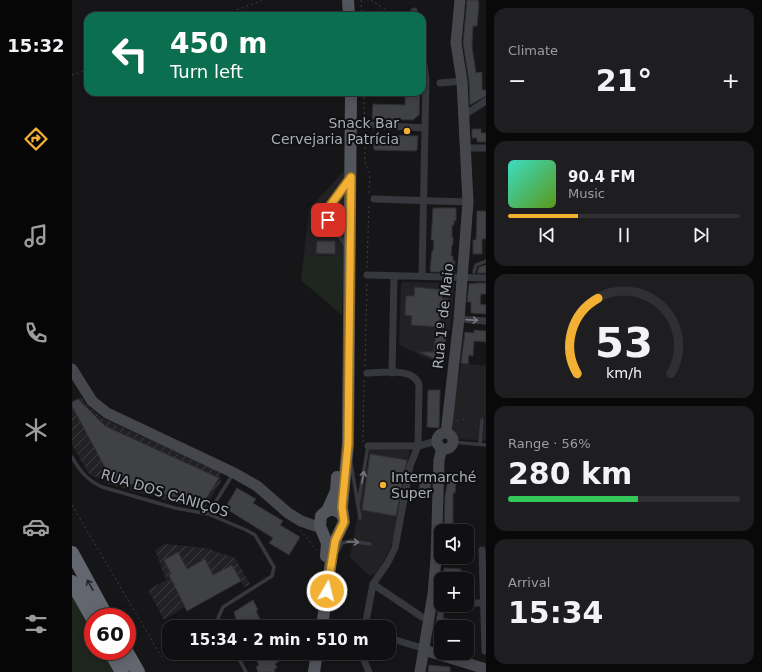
<!DOCTYPE html>
<html lang="en">
<head>
<meta charset="utf-8">
<style>
	:root { --surface:#101012; --page:#1e1e20; --text:#f1f3f6; --muted:#9c9d9f; --line:#303032; --accent:#f2b134 }
	body { margin:0; font-family:"DejaVu Sans",sans-serif; background:var(--page); color:var(--text); height:100vh; display:flex; flex-direction:column; font-size:15px; white-space:nowrap }
	* { box-sizing:border-box; margin:0 }
	p { font-size:13px; color:var(--muted) }
	.icon { flex:none; width:22px; height:22px; fill:none; stroke:currentColor; stroke-width:2; stroke-linecap:round; stroke-linejoin:round }
	.map { position:relative; flex:1; overflow:hidden }
	.sheet { display:flex; flex-direction:column; gap:8px; padding:8px; background:#09090a; width:276px }
	.sheet>* { flex:none }
	.banner { position:absolute; left:12px; top:12px; width:342px; height:84px; border-radius:12px; box-shadow:0 2px 10px #0003,0 0 0 1px var(--line); background:#0b6e4f; color:#fff; overflow:hidden }
	.fabs { position:absolute; left:362px; top:524px; display:grid; gap:8px }
	.fabs a { display:grid; place-items:center; width:40px; height:40px; border-radius:8px; background:var(--surface); box-shadow:0 2px 10px #0003,0 0 0 1px var(--line); font-size:20px }
	.speed { position:absolute; left:12px; top:608px; display:flex; gap:8px; font-size:20px; font-weight:700; text-align:center }
	.speed>* { display:grid; place-content:center; width:52px; height:52px; border-radius:50%; background:var(--surface); box-shadow:0 2px 10px #0003,0 0 0 1px var(--line); line-height:1 }
	.speed .limit { border:6px solid #d22; background:#fff; color:#111 }
	.pin { position:absolute; display:grid; place-items:center; width:34px; height:34px; color:#fff; margin:-17px; border-radius:8px; box-shadow:0 2px 6px #0006 }
	.me { position:absolute; width:44px; margin:-22px; rotate:8deg; stroke-linejoin:round; filter:drop-shadow(0 0 3px #0008) }
	.turn { display:flex; align-items:center; gap:14px; height:84px; padding:0 20px; font-size:18px }
	.turn .icon { width:52px; height:52px; stroke-width:2.5 }
	.turn b { display:block; font-size:28px; line-height:34px }
	.big { font-size:30px; font-weight:800; line-height:1.1 }
	.sheet .widget { flex:1; display:flex; flex-direction:column; justify-content:center; gap:6px; min-width:0; padding:0 14px; border-radius:12px; background:var(--page) }
	.sheet .dial { align-items:center; gap:0 }
	.dial svg { height:104px; overflow:visible; fill:none; stroke:var(--line); stroke-width:7; stroke-linecap:round; text-anchor:middle }
	.dial text { fill:var(--text); stroke:none }
	.song { display:flex; align-items:center; gap:12px }
	.cover { width:48px; height:48px; border-radius:6px; background:linear-gradient(135deg,hsl(170 70% 55%),hsl(90 70% 35%)) }
	.played { height:4px; border-radius:2px; background:linear-gradient(90deg,var(--accent) 30%,var(--line) 30%) }
	.keys { display:flex; justify-content:space-around; direction:ltr }
	.heat { display:flex; justify-content:space-between; align-items:center; font-size:22px; direction:ltr }
	.charge { height:6px; border-radius:3px; background:linear-gradient(90deg,#34c759 56%,var(--line) 0) }
	.trip { position:absolute; left:90px; top:620px; width:234px; height:40px; border-radius:12px; background:var(--surface); box-shadow:0 2px 10px #0003,0 0 0 1px var(--line); font-weight:800; line-height:40px; text-align:center }
	main { display:flex; flex:1; min-height:0 }
	.menu { display:flex; flex-direction:column; width:72px; justify-content:space-around; align-items:center; background:#060607; color:var(--muted) }
	.menu .icon { width:28px; height:28px }
	.menu .active { color:var(--accent) }
	.menu b { font-size:18px; color:var(--text) }
	.map>svg:first-child { display:block }
</style>
</head>
<body>
<main>
<nav class="menu">
<b>15:32</b>
<svg class="icon active" aria-label="directions" viewBox="0 0 24 24"><path d="M12 3l9 9-9 9-9-9zM9 14v-3h6M13 9l2 2-2 2"/></svg>
<svg class="icon" aria-label="music" viewBox="0 0 24 24"><path d="M9 18V5l10-2v13"/><circle cx="6" cy="18" r="3"/><circle cx="16" cy="16" r="3"/></svg>
<svg class="icon" aria-label="phone" viewBox="0 0 24 24"><path d="M5 4h4l2 5-3 2q2 4 5 5l2-3 5 2v4C11 20 4 13 5 4z"/></svg>
<svg class="icon" aria-label="climate" viewBox="0 0 24 24"><path d="M12 3v18M4 7l16 10M4 17L20 7"/></svg>
<svg class="icon" aria-label="car" viewBox="0 0 24 24"><path d="M5 17H2v-5l4-1 3-4h7l3 4 3 1v5h-3M9 17h6M6 11h13"/><circle cx="7" cy="17" r="2"/><circle cx="17" cy="17" r="2"/></svg>
<svg class="icon" aria-label="filters" viewBox="0 0 24 24"><path d="M4 7h16M4 17h16"/><circle cx="9" cy="7" r="2"/><circle cx="15" cy="17" r="2"/></svg>
</nav>
<div class="map">
<svg width="414" height="672" viewBox="0 0 414 672">
	<defs>
		<pattern id="industrial-furrows" width="10" height="10" patternUnits="userSpaceOnUse"><rect width="10" height="10" fill="#222225"/><path d="M-1 1l2-2M0 10L10 0M9 11l2-2" fill="none" stroke="#3f3f43"/></pattern>
	</defs>
	<rect width="100%" height="100%" fill="#161618"/>
	<path fill="#222225" d="M272,171V256L232,255L237,209Z
		M331,282L383,283L378,330L375,332L373,367L327,345L329,284Z
		M389,363L414,366V441L386,439L381,434L380,413Z
		M298,449L338,450L323,534L318,548L309,567L303,574L298,576L278,557Z"/>
	<path fill="url(#industrial-furrows)" d="M9,397L17,407L30,418L148,472L149,481L133,508L128,510L37,484L17,474L0,445V402Z
		M93,544L134,548L163,558L178,584L173,587L168,581L115,611L112,607L92,620L76,590L94,580L83,550Z"/>
	<path fill="#1e261f" d="M232,255L272,256L270,315L229,280Z
		M0,590L21,623V651H39L52,672H0Z"/>
	<path fill="#404145" stroke="#303034" d="M395,0H406L407,4L405,26H401L400,47L404,73L410,72V90H414V96L398,105L397,81L391,43Z
		M333,92H348L347,115L341,120L300,119L301,104L333,105Z
		M400,129H409V133H414V142H405V138H400Z
		M301,135L346,136L345,150L344,151L302,150Z
		M361,208H384V221L382,220V225H380V237H381V244L380,245L379,256H381V261H383L382,272H359L358,269L360,251H361L362,240H359Z
		M405,211H414V239H410V254H401V240H404Z
		M243,217H253L252,229L242,228Z
		M260,217H264V229H259Z
		M245,241H263V254L244,253Z
		M414,265V273H405L407,267Z
		M405,283H414V294H409L408,304L414,305V314L399,313V302H395L397,284Z
		M343,287L371,290L370,298L376,299L374,318H368L367,327L339,325L340,316L333,315L334,296H342Z
		M364,330L374,331L372,356H369L368,361L347,352H362Z
		M402,330L414,331V342L402,341L401,356L397,355L396,364L389,363L393,332L402,333Z
		M356,390H368L367,428L355,427Z
		M6,399L33,426L147,478L130,505L41,479L37,475L0,406V402Z
		M298,454L335,460L324,516L290,510Z
		M376,480H384L383,493H381V526L372,525L373,496Z
		M348,481L359,482L358,498L346,497Z
		M165,488L184,499L181,503L211,521L208,525L228,537L217,555L197,543L201,538L153,508Z
		M106,552L115,569L133,559L141,575L160,565L169,581L115,611L97,575L99,574L92,560Z
		M372,568L389,569V579H372Z
		M181,600L186,610L184,611L192,627H166L162,612Z
		M367,603L373,605L371,618L377,619L375,627H369V630L363,629Z
		M181,653H214L205,658L207,661L203,664L205,668L202,669L203,672H186L184,667L187,665Z
		M357,665L378,667V672H356Z"/>
	<g fill="none" stroke-linecap="round" stroke-linejoin="round">
		<path stroke="#3d3f44" stroke-width="1" stroke-dasharray="2 3" stroke-linecap="butt" d="M289,0L290,16
			M299,0L323,16
			M157,16L164,10L192,0
			M0,75L16,70
			M292,92L293,163L298,174L297,194
			M295,268L297,204
			M293,366L295,282
			M385,421L394,419
			M291,442L292,380
			M0,505L92,661
			M228,530L245,550"/>
		<path stroke="#37383d" stroke-width="3.5" d="M274,246L267,236L255,234L257,207L275,182
			M402,272L404,265L414,261
			M380,442L414,445
			M408,444L410,420
			M0,457C8,471 15,480 30,487L103,508L136,514L174,530L183,535L202,567L200,576L151,607L146,618L150,627
			M279,463L288,518
			M286,505L296,446
			M136,514L161,474
			M266,551L270,543L279,541L298,544
			M164,653L174,672"/>
		<path stroke="#37383d" stroke-width="7" d="M342,11V16
			M368,83L390,81
			M392,115L414,101
			M300,125L353,128
			M394,148H414
			M302,199L396,202
			M295,275L414,278
			M350,276L354,78L350,54
			M387,319L414,321
			M320,373L322,276
			M296,446H346L365,441
			M410,550L413,651
			M301,584L350,617L358,620
			M395,603H412
			M293,627L301,584L315,564L323,548L338,466L346,446L347,385C342,367 310,373 295,373
			M324,640L353,649
			M289,653L297,672"/>
		<path stroke="#45474d" stroke-width="11" d="M0,369L20,401L35,413L162,473L185,486L216,513L229,521L249,528
			M374,433L387,319L396,202L390,81L384,43L388,0
			M365 441a8 8 0 1 1 16 0a8 8 0 1 1-16 0Z
			M352,650L414,669
			M348,672L361,594L364,559L367,460L370,448"/>
		<path stroke="#53555c" stroke-width="12" d="M276,0L277,16
			M255,511L264,491L265,477
			M254,556L255,543L248,526L249,516C256,508 265,508 271,517
			M250,627L260,553L263,541L272,522L270,507L276,444L279,92
			M242,672L245,653"/>
		<path stroke="#63666e" stroke-width="14" d="M0,553L35,617
			M0,582L21,619
			M38,651L50,672
			M54,651L66,672"/>
	</g>
	<defs><path id="oneway-shaft" d="M-6 0H5M1.5-3L5.5 0L1.5 3" fill="none" stroke-width="1.6" stroke-linecap="round" stroke-linejoin="round"/></defs>
	<g stroke="#757881">
		<use href="#oneway-shaft" transform="translate(400 320) rotate(4)"/>
		<use href="#oneway-shaft" transform="translate(291 477) rotate(-80)"/>
		<use href="#oneway-shaft" transform="translate(281 542) rotate(3)"/>
	</g>
	<use stroke="#26262a" href="#oneway-shaft" transform="translate(18 585) rotate(-119)"/>
	<g fill="none" stroke-linecap="round" stroke-linejoin="round">
		<g stroke="#9d7322" stroke-width="10">
			<path id="route" d="M255,591L263,541L272,522L270,507L276,444L279,177L257,207L256,220"/>
		</g>
		<use href="#route" stroke="#f2b134" stroke-width="7"/>
	</g>
	<g fill="#f2b134" stroke="#111113" stroke-width="1.5">
		<circle cx="335" cy="131" r="4"/>
		<circle cx="311" cy="485" r="4"/>
	</g>
	<g text-anchor="middle" stroke-width="4" stroke-linejoin="round" paint-order="stroke">
		<g font-size="14" fill="#a8adb8" stroke="#111113" text-anchor="end">
			<text x="327" y="128">Snack Bar<tspan x="327" dy="16">Cervejaria Patrícia</tspan></text>
			<text x="319" y="482" text-anchor="start">Intermarché<tspan x="319" dy="16">Super</tspan></text>
		</g>
		<g font-size="14" fill="#a8adb8" stroke="#111113">
			<text transform="translate(371 316) rotate(-84)" y="5">Rua 1º de Maio</text>
			<text transform="translate(93 493) rotate(17)" y="5">RUA DOS CANIÇOS</text>
		</g>
	</g>
</svg>
<div class="fabs">
<a><svg class="icon" aria-label="sound" viewBox="0 0 24 24"><path d="M4 9h4l5-4v14l-5-4H4zM17 9q2 3 0 6"/></svg></a>
<a>+</a>
<a>−</a>
</div>
<div class="speed"><div class="limit">60</div></div>
<div class="pin" style="left:256px;top:220px;background:#d93025"><svg class="icon" aria-label="arrive" viewBox="0 0 24 24"><path d="M6 21V4h12l-3 4 3 4H6"/></svg></div>
<svg class="me" style="left:255px;top:591px" viewBox="-20 -20 40 40"><circle r="17" fill="#f2b134" stroke="#fff" stroke-width="3"/><path d="M0-11L8 9 0 5-8 9z" fill="#fff"/></svg>
<div class="trip">15:34 · 2 min · 510 m</div>
<div class="banner">
<div class="turn"><svg class="icon" aria-label="left" viewBox="0 0 24 24"><path d="M17 20v-9H6M10 6l-5 5 5 5"/></svg><div><b>450 m</b>Turn left</div></div>
</div>
</div>
<section class="sheet">
<div class="widget"><p>Climate</p>
<div class="heat"><a>−</a><b class="big">21°</b><a>+</a></div>
</div>
<div class="widget">
<div class="song"><i class="cover"></i><div><b>90.4 FM</b><p>Music</p></div></div>
<div class="played"></div>
<div class="keys"><svg class="icon" aria-label="previous" viewBox="0 0 24 24"><path d="M18 5L8 12l10 7zM5 5v14"/></svg><svg class="icon" aria-label="pause" viewBox="0 0 24 24"><path d="M8 5v14M16 5v14"/></svg><svg class="icon" aria-label="next" viewBox="0 0 24 24"><path d="M6 5l10 7-10 7zM19 5v14"/></svg></div>
</div>
<div class="widget dial"><svg viewBox="0 0 100 80">
<path d="M14 69A42 42 0 1 1 86 69"/>
<path d="M14 69A42 42 0 0 1 30 11" stroke="#f2b134"/>
<text x="50" y="56" font-size="32" font-weight="700">53</text>
<text x="50" y="72" font-size="11">km/h</text>
</svg></div>
<div class="widget"><p>Range · 56%</p><b class="big">280 km</b><div class="charge"></div></div>
<div class="widget"><p>Arrival</p><b class="big">15:34</b></div>
</section>
</main>
</body>
</html>
